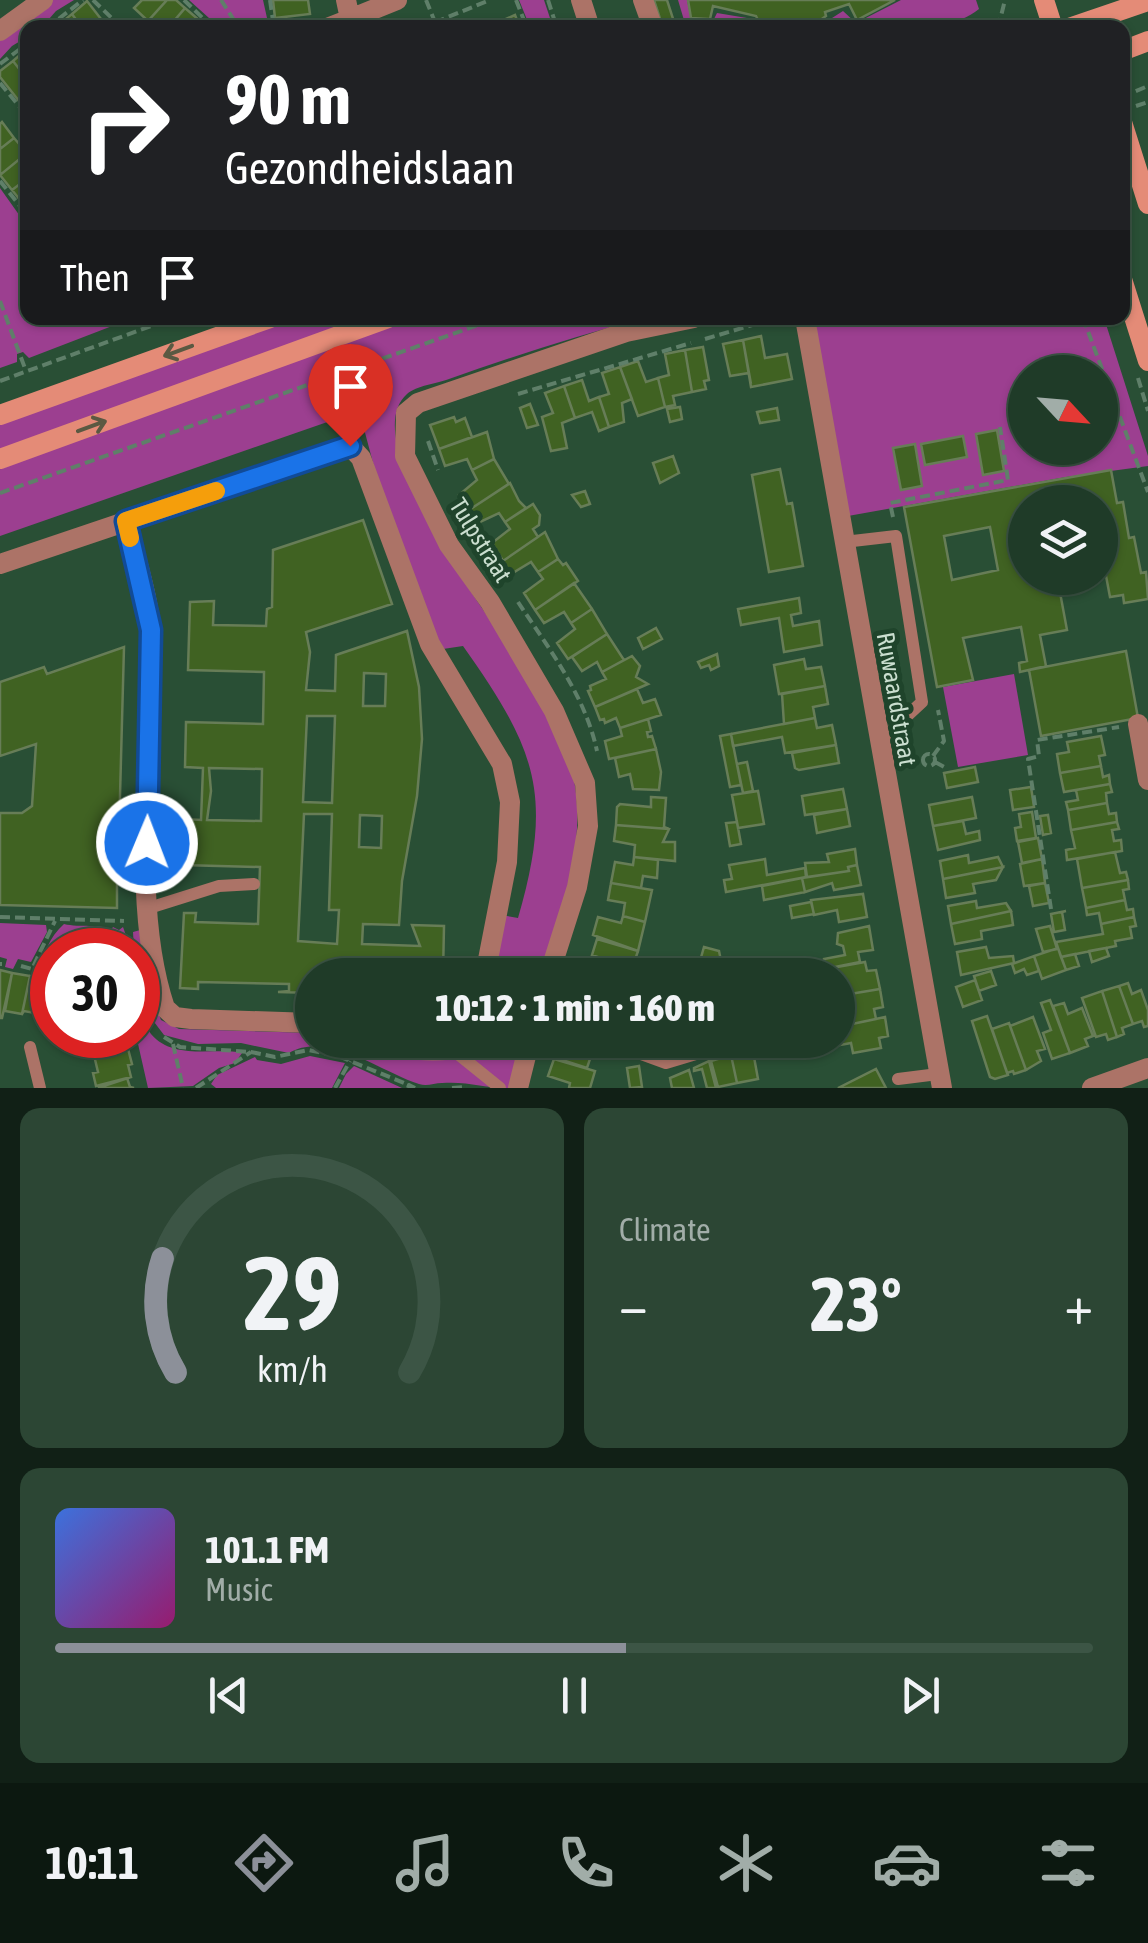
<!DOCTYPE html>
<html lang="en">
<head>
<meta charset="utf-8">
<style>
	:root { --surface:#1f3b28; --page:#2c4634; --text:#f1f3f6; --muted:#a1ada8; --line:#3c5545; --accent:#8c9099 }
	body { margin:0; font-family:"Asap Condensed",sans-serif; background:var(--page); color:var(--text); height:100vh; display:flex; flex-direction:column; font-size:38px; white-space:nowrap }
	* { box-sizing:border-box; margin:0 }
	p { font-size:32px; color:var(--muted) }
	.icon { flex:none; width:55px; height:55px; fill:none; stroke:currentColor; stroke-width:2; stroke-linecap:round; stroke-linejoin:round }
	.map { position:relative; height:1088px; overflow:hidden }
	.details { display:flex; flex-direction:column; gap:20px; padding:20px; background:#112016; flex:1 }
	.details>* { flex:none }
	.guide { position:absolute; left:20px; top:20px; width:1110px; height:305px; border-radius:20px; box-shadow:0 2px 8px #0004,0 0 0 2px var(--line); background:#202124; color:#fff; overflow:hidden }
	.needle { width:65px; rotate:116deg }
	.tools { position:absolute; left:1008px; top:355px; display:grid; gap:20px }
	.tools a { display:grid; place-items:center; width:110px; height:110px; border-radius:50%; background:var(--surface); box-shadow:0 2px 8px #0004,0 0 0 2px var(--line); font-size:50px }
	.speed { position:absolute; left:30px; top:928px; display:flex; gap:20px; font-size:50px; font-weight:700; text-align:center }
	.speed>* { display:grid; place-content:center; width:130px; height:130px; border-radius:50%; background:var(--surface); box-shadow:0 2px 8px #0004,0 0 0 2px var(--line); line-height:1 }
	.speed .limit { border:15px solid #d22; background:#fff; color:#111 }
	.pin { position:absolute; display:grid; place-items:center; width:85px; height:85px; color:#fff; margin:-102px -42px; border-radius:50% 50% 50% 0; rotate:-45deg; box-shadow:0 0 10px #0007 }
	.pin .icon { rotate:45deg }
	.me { position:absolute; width:110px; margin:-55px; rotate:1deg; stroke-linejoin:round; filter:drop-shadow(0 0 8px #0008) }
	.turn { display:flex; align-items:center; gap:35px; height:210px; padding:0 40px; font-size:45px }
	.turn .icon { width:130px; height:130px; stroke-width:2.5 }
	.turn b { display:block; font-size:70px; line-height:85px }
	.then { display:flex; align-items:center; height:95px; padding:0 40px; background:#0003; gap:20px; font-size:38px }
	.big { font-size:75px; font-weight:800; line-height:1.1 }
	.details .tile { flex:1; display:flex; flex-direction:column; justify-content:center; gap:15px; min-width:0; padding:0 35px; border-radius:20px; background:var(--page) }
	.details .dial { align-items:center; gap:0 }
	.dial svg { height:260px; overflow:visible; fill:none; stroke:var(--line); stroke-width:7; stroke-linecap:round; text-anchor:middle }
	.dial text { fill:var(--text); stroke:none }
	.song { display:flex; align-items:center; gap:30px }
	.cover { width:120px; height:120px; border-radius:15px; background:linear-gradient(135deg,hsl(220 70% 55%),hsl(320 70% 35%)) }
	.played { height:10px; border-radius:5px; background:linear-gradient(90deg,var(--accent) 55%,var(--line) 55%) }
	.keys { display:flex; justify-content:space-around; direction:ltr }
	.heat { display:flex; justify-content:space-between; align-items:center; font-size:55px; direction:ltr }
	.details .tiles { flex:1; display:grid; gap:20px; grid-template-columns:1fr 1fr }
	.tile:last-child { grid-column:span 2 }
	.trip { position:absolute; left:295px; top:958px; width:560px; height:100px; border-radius:50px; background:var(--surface); box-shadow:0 2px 8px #0004,0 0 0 2px var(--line); font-weight:800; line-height:100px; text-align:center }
	.menu { display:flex; height:160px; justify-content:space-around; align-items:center; background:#0c1810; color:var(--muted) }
	.menu .icon { width:70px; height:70px }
	.menu .current { color:var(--accent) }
	.menu b { font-size:45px; color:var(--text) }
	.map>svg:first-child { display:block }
</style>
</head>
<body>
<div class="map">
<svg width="1148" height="1088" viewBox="0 0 1148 1088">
	<rect width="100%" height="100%" fill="#294f35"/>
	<path fill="#9c3f90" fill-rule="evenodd" d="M50,0H74L56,11L42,27L28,28L27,37L12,46L0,59V39Z
		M189,0H263L269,27H219Z
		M519,0H544L553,27H530Z
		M678,0H687L691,20L713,21L717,13L753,19L757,27H686Z
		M901,0H976L979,9C942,39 864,28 818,27L843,11L856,23Z
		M0,188L27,226L28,318H133L29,358L23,352L17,354V362L0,368Z
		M294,318H363L0,452V422Z
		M412,318H645C578,335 514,356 449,379C438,383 416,386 407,394C351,443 505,637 535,685C547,705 560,731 567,753C593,829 564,902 544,975H489L501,915L518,918C554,794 536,749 463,646L443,649C398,579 382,491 359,411L0,536V469Z
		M810,318H1104L1148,456V466L1066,477L848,516ZM1025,372H1100V448H1025Z
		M1014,674L1028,755L958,767L943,687Z
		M0,923L46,925L47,932L31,962L18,959L13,969L5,967L7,959L0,957Z
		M64,924C80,928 100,923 111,930L113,927L119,930L123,927L129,944L128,950H52V979L39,976C41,957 50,936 64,924Z
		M144,929L154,1002L161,1020L179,1029L312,1033V1040H341L399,1057L477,1040H523L509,1088C484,1088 467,1081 442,1083C434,1083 427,1087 419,1084C381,1072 328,1030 289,1053L241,1043L198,1044L164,1035L142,1006L138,950H134L133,932Z
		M138,1014C143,1020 146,1027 151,1034C174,1061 215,1047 242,1053L235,1063L219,1068L193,1086L148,1088L136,1035Z
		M310,1056L345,1063L332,1088H216L211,1084L217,1075L255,1057L257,1060L281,1064Z
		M354,1066L402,1088H339L346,1074Z"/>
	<path fill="#406222" stroke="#677d57" stroke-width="2.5" fill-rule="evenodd" d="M142,0H167L148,21L134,8Z
		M167,0H176L185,8L168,28H155L148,21Z
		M273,0H308L310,14L275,18Z
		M654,0H667L676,28H663Z
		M688,0H895L857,20L849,4L825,12L826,16L809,28H762L756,16L713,6L710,19L691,18Z
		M87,1L108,28H82L72,14Z
		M185,8L200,21L194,28H168Z
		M72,14L82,28H58L57,26Z
		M515,15L520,28H499L497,23Z
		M27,49L28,50V80L13,61Z
		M13,61L28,80V94L19,101L0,77V71Z
		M2,122L14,138L0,149V124Z
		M14,138L27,153L0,175V149Z
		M27,153L28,178L12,190L0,175Z
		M28,178V204L25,206L12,190Z
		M761,336L765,358L787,354L792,379L751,387L743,340Z
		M743,340L751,384L749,373L730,376L723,344Z
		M703,347L709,380L704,381L706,389L692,392L685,350Z
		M685,350L692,392L673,396L675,405L665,407L658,378L669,375L665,354Z
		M638,361L646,382L658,378L665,407L638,416L620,367Z
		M620,367L632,399L622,403L624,422L609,427L599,397L609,394L602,373Z
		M582,380L589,401L599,397L609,427L599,431L592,412L575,418L564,386Z
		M564,386L575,418L562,423L567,448L551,451L542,417L553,413L545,393Z
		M530,404L538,425L527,428L520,408Z
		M680,407L682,419L670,422L667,409Z
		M777,408L779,420L760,423L757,412Z
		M454,417L456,422L465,418L472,437L439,449L430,425Z
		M997,430L1004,471L983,475L976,434Z
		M487,432L494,459L472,470L467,459L445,466L439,449Z
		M963,436L967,457L925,465L921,444Z
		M915,444L922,486L901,490L893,448Z
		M673,456L679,473L660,483L653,463Z
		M494,459L509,484L469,510L459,495L477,480L472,470Z
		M780,469L787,504L792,503L803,566L769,572L752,475Z
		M1111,470L1117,503L1123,502L1129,538L1134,537L1141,573L1146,572L1148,599L1124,603L1123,595L1110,597L1100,544V502H1025V578H1047L1049,588L1059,587L1067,630L1040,635L1046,666L1020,672L1019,663L1027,661L1021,627L963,638L973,680L937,687L904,507ZM990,527L998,570L952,580L944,536Z
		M510,483L519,501L526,508L505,522L499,513L478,523L469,510Z
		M585,491L590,504L581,507L572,495Z
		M533,504L540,515L539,525L533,529L538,537L503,561L492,543L510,529L505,522Z
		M363,520L392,604L306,632L310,652L306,690L335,691L336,655L407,631L419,687L422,739L417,796L402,881L399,925L363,924L362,944L420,946L412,925L444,926L443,975H312V993L278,992L289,991V984L198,982V989L180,988L184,913H196L195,922L258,924L260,867L182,865L184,819L201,820L203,768L185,767L186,722L263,724L264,672L188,670L190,602L214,601L213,625L266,626L267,609L272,607L273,550ZM364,673L386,674L385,706H363ZM307,716H335L332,803L303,802ZM209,768L262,769L261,821L207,820L211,791ZM304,814H332L329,910H339L337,944L298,941ZM360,815L382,816L381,848L359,847Z
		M545,532L558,559L538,572L531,562L511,574L503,561Z
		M558,559L563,565L566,563L578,581L535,610L524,593L543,579L538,572Z
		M574,583L592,609L571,623L564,612L544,623L535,610Z
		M799,598L801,613L791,615L793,626L819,621L822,645L784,652L779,618L741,625L738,609Z
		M592,609L607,634L568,659L557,643L575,629L571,623Z
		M656,628L662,639L643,649L638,638Z
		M607,634L624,660L602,672L597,662L582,671L572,657Z
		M124,647L119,833H129L126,882H117V908L0,905V813H22L32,806L36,744L0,756V682L44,667L47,674Z
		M1126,651L1138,718L1041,736L1029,670Z
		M717,654L719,666L711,670L709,665L701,668L698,662Z
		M632,656L640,666L636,677L648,684L595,707L588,691L591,690L590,686L606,679L602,672Z
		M804,659L806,669L821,667L825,686L779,694L774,665Z
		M825,686L828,704L813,707L815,718L784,724L782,694Z
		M637,689L643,703L655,699L661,715L620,728L616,718L605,723L604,719L600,720L595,707Z
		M815,718L817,728L832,725L836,745L785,753L782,737L733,746L731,734Z
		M648,719L651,731L647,732L648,737L652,736L656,749L609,759L605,741L622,736L620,728Z
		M731,734L741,785L730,787L720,736Z
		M1101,736L1105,755L1099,756L1101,766L1060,773L1057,754L1069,752L1067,742Z
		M836,745L839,763L799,770L795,768L792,753Z
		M656,749L661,772L659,790L633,789L630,774L619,777L615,758Z
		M747,762L753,791L743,793L737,764Z
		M1101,766L1103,777L1109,775L1110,784L1064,792L1060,773Z
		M975,767L978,782L947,788L944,773Z
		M1110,784L1112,792L1106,793L1107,803L1068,810L1066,802L1078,800L1076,790Z
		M1031,787L1034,807L1013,810L1010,790Z
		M843,789L847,809L805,815L802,796Z
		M758,791L764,824L738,828L732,795Z
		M651,797L666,798L664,827L669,829L616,825L617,807L620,804L651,807Z
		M972,797L976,818L933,826L929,805Z
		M1107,803L1109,814L1116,813L1117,822L1071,830L1068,810Z
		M847,809L850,826L817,833L814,815Z
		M1032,812L1036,838L1017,841L1015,828L1021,827L1019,814Z
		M1048,815L1051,833L1043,835L1040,816Z
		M963,821L966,834L979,831L980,840L938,850L933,826Z
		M737,822L741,844L730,846L726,823Z
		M1117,822L1119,829L1112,830L1114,841L1121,840L1122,851L1067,860L1066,850L1075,848L1071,830Z
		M616,825L669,829L663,842H675V861L634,857L635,845L614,841Z
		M1038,838L1042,859L1022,863L1018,842Z
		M855,849L857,865L848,867L849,871L807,877L805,863L829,862L827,854Z
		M1115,852L1120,873L1126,872L1128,880L1082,888L1077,859Z
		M968,855L969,863L998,857L1003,867L943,879L940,861Z
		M634,857L658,860L657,878L643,876L641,888L611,883L615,862L633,865Z
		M765,859L767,875L805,868L806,877L726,892L724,880L732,879L729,865Z
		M1042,859L1045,883L1024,886L1020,864Z
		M857,865L861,885L834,890L832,883L805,892L802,878L849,871L848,867Z
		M1003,867L996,880L973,884L975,893L946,898L943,879Z
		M802,878L805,892L764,900L762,886Z
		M1128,880L1129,889L1123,890L1125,900L1086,908L1082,888Z
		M611,883L652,890L645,922L623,916L625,903L608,900Z
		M1045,883L1049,903L1033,906L1029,886Z
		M863,894L867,917L839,922L837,910L814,915L811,900Z
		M1125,900L1127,910L1133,909L1134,917L1101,924L1099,913L1087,915L1086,908Z
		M976,901L977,908L1006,903L1011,911L951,924L948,906Z
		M811,902L814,914L792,918L790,906Z
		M1011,911L1013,925L981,931L982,939L955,944L951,924Z
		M1066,911L1062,912L1065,930L1054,932L1051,914Z
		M623,916L645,922L638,951L593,935L598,917L621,923Z
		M1134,917L1136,926L1130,927L1132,938L1115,941L1116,946L1061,957L1056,942L1103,934L1101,924Z
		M869,926L873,950L858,952L860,962L825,969L824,959L845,955L843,946L837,944L838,933Z
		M1050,926L1057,949L1043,952L1036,929Z
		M597,939L638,951L630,975L605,972L609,961L592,955Z
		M704,947L719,951L724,975L698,968Z
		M986,947L989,958L1013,956L1014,963L961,975L957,952Z
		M1058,948L1066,970L1042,979L1034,956Z
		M1106,948L1109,956L1092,962L1089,951Z
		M1075,954L1079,966L1066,970L1061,957Z
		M1034,956L1039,971L1027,975L1024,969L1015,973L1012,964Z
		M865,962L867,971L876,970L880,989L838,996V975H827L826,969Z
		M0,970L12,973L2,1018H0Z
		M991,971L996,985L979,991L974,976Z
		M12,973L30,976L22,1014L5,1011Z
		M30,976L48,980L41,1014L24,1011L22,1014Z
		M975,980L982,1000L963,1007L956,987Z
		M1128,983L1132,994L1141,990L1148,1010V1026L1144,1027L1142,1021L1133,1024L1119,986Z
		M1119,986L1133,1024L1122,1028L1124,1034L1117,1037L1102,991Z
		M47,987L52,988V1006L42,1009Z
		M880,989L883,1007L874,1009L876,1019L838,1027V996Z
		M1102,991L1117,1037L1108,1040L1106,1034L1096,1037L1082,998Z
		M1050,1000L1070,1053L1052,1059L1043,1033L1051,1030L1041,1003Z
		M1064,1003L1068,1014L1082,1008L1093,1036L1085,1039L1088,1046L1070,1053L1053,1006Z
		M987,1016L1008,1075L995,1079L990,1077L972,1021Z
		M885,1017L888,1036L879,1038L881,1048L853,1053L851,1043L840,1045L838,1027Z
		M1033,1017L1045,1049L1037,1051L1041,1061L1026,1070L1010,1026Z
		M1009,1023L1026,1070L1014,1074L1013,1071L1007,1073L992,1029Z
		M89,1035H125L126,1041L93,1051Z
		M565,1040L595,1044L587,1068L559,1059L560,1055L555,1054L558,1043L563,1044Z
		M126,1041L132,1064L128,1065L131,1077L96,1086L93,1073L98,1072L93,1051Z
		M752,1046L758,1079L737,1083L731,1055Z
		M731,1055L737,1083L718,1087L711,1061Z
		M554,1059L595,1071L590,1088H569L570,1083L548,1076Z
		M709,1061L716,1088H707L702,1069L694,1071V1068Z
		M639,1066L642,1087L630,1088L627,1068Z
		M876,1069L886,1088H838Z
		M689,1070L694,1088H672L670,1078Z
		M131,1077L127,1078L130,1087L134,1088H98Z"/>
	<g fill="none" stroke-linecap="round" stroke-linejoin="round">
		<path stroke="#5f7f69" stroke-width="4" stroke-dasharray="10 5" stroke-linecap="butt" d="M93,0L122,28
			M184,0L213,28
			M221,0L239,28
			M270,0L274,28
			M426,0L435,22
			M516,0L527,28
			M548,0L557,28
			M47,28L83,0
			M421,28L490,0
			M979,28L998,21
			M998,28L1005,0
			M0,64L28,43
			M0,83L28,117
			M1122,97L1148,86
			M1136,106L1148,102
			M0,181L28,216
			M0,301L26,371
			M1083,318L1148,492
			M705,339L776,318
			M341,373L388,402
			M1138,378L1148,411
			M0,381L173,318
			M518,394L691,343
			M428,441L438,470
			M0,493L498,318
			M456,505L502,577
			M893,517L890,503L1008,480L1000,427
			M518,602C549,649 585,695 597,751
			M923 760a6 6 0 1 1 12 0a6 6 0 1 1-12 0Z
			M933,756L944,741L938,710
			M935,762L948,769
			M908,763L923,762
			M1051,909L1028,759L1039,756L1037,740L1119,727
			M0,917L124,921
			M0,964H2
			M21,966L32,969L55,921
			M138,1003L143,1017
			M164,1037L180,1047L251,1052L275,1057L308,1050L338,1056L409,1085
			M173,1044L183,1088
			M196,1088L251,1052
			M335,1088L350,1061
			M408,1088L409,1085L415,1088
			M452,1088L467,1087"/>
		<path stroke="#ac7367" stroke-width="12" d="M844,542L896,536L922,702L880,741
			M149,908L219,886L254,884
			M603,1040L666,1063L736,1042
			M30,1047L40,1088
			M453,1050L500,1088
			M898,1079L938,1074"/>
		<path stroke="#ac7367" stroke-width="20" d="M346,0L350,19L397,0
			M581,0L590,28
			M643,0L653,28
			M327,28L350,19
			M0,31L43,0
			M805,318L942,1088
			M127,521C135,557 149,597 151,634C155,750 128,898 165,1008L175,1017L191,1019L312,1023
			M0,564L350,446L361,458L430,644L502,764L510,802L507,862L485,975
			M1138,724L1148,780
			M549,975L577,887L588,826L585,783L554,711L490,602L449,545L405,456L406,413L418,403L626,332L694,318
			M368,1040C399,1050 435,1054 467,1047L471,1040
			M518,1088L530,1040
			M1092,1088L1148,1068"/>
		<path stroke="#e48b77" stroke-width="20" d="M1044,0L1053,28
			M1069,28L1148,1
			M1122,51L1148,41
			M1122,122L1148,204
			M1122,279L1148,361
			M0,415L270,318
			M0,459L388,318"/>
	</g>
	<defs><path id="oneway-shaft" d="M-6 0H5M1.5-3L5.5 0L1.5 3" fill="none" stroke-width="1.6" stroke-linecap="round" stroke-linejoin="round" transform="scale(2.5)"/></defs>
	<g stroke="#5a5942">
		<use href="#oneway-shaft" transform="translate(178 351) rotate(160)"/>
		<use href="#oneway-shaft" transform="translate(92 426) rotate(-20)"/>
	</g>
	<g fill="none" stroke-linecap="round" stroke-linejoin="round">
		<g stroke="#114b97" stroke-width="25">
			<path id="route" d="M147,843L151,630L126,521L350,446"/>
		</g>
		<use href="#route" stroke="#1a73e8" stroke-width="18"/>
		<path stroke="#f59e0b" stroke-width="18" d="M130,538L126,521L216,491"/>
	</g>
	<g text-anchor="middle" stroke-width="10" stroke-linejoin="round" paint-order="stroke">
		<g font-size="25" fill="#cadecf" stroke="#1f442b">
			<text transform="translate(481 540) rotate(58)" y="9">Tulpstraat</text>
			<text transform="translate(897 699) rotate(80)" y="9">Ruwaardstraat</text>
		</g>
	</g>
</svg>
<div class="tools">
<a><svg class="needle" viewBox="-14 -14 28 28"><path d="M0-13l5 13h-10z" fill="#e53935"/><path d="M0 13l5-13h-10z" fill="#a1ada8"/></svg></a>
<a><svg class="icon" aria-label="layers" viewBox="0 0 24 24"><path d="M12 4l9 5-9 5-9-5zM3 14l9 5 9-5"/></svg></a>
</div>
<div class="speed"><div class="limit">30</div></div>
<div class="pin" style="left:350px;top:446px;background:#d93025"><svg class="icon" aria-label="arrive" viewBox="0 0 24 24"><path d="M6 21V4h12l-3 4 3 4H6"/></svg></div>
<svg class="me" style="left:147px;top:843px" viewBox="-20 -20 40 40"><circle r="17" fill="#1a73e8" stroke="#fff" stroke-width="3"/><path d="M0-11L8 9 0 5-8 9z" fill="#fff"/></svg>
<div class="trip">10:12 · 1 min · 160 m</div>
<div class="guide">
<div class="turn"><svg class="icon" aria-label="right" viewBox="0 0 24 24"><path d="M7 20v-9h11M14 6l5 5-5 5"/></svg><div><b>90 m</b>Gezondheidslaan</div></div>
<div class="then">Then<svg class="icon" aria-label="arrive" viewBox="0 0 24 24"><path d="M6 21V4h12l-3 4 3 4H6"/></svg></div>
</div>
</div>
<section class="details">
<div class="tiles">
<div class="tile dial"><svg viewBox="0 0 100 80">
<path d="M14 69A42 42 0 1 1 86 69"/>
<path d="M14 69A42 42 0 0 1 10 34" stroke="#8c9099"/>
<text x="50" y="56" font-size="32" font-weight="700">29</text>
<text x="50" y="72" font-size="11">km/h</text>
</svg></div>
<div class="tile"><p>Climate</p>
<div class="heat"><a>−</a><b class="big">23°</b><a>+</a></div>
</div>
<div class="tile">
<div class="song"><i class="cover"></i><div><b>101.1 FM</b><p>Music</p></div></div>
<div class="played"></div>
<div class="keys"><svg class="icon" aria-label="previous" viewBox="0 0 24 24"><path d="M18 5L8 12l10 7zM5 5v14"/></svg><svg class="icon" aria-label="pause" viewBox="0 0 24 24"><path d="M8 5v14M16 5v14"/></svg><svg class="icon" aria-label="next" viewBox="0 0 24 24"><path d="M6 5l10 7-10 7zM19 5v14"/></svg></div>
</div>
</div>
</section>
<nav class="menu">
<b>10:11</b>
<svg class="icon current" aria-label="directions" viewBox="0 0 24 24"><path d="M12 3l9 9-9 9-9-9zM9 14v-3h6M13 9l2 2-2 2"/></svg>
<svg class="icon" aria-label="music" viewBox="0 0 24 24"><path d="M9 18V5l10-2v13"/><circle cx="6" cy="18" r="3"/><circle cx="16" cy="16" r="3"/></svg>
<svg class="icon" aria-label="phone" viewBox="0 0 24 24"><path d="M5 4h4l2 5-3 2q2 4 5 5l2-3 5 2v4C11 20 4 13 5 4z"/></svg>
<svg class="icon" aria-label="climate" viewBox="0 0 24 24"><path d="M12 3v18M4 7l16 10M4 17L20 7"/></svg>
<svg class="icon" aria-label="car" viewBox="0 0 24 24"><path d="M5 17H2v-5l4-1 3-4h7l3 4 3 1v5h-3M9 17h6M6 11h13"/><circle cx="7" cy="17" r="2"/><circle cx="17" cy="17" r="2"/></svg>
<svg class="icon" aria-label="filters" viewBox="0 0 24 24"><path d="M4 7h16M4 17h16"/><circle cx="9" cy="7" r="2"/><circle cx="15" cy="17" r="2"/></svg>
</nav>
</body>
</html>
